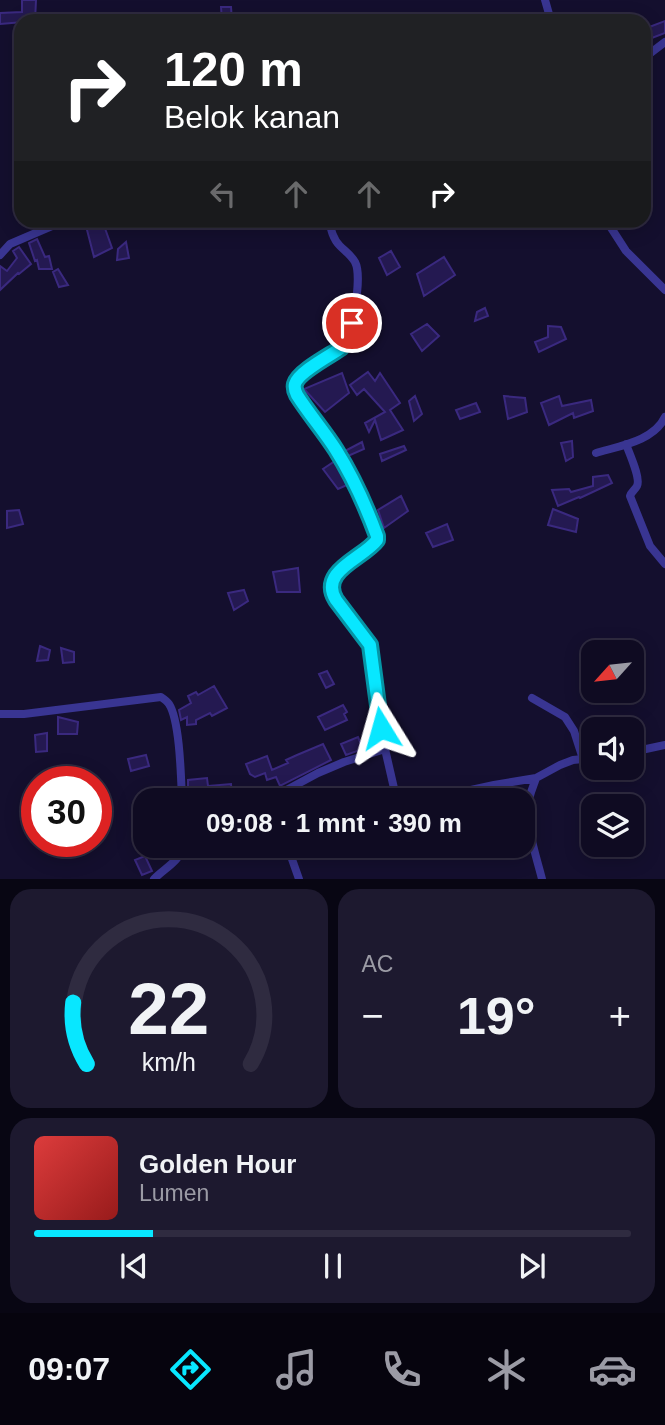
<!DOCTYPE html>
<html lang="id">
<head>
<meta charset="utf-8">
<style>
	:root { --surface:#0f0b22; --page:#1d192f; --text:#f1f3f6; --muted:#9b9ba5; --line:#2f2b40; --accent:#08e7ff }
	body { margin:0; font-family:Arial,sans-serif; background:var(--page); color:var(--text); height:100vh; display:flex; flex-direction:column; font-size:26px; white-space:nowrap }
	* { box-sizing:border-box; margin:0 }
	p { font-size:23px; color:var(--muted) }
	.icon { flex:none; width:38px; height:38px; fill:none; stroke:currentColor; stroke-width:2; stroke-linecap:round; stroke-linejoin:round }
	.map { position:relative; height:879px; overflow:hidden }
	.sheet { display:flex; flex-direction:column; gap:10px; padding:10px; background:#080613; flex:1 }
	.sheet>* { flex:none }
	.guide { position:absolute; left:14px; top:14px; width:637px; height:214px; border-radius:21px; box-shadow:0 4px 18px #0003,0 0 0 2px var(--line); background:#202124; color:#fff; overflow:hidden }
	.needle { width:46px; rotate:243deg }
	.controls { position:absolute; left:581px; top:640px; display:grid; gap:14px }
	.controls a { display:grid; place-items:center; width:63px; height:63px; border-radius:14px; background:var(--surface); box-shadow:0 4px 18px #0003,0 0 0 2px var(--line); font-size:35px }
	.speed { position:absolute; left:21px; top:766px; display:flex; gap:14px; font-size:35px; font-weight:700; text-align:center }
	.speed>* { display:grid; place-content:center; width:91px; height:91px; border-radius:50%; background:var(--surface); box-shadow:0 4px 18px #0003,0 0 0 2px var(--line); line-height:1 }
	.speed .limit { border:10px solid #d22; background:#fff; color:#111 }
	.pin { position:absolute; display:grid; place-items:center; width:60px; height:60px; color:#fff; margin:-30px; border:4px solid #fff; border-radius:50%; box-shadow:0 2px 7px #0007 }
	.me { position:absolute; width:77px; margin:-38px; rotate:352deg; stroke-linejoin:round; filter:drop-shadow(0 0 5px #0008) }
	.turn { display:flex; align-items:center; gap:24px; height:147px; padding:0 35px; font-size:32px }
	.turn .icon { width:91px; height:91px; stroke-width:2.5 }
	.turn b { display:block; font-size:49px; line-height:60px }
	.lanes { display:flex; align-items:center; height:66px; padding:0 35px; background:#0003; justify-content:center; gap:35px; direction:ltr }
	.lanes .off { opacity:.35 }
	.big { font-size:52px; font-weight:700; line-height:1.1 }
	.sheet .tile { flex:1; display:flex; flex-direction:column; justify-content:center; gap:10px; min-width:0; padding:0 24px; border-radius:21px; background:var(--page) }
	.sheet .dial { align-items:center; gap:0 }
	.dial svg { height:182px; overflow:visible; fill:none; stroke:var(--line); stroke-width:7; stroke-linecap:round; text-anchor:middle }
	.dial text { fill:var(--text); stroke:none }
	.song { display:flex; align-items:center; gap:21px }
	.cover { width:84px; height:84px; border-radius:10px; background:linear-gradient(135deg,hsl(0 70% 55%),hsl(0 70% 35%)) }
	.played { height:7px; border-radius:4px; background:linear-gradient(90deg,var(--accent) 20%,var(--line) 20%) }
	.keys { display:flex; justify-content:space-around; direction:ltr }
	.heat { display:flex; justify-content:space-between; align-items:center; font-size:38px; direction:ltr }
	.sheet .tiles { flex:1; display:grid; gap:10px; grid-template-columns:1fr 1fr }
	.tile:last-child { grid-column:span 2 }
	.trip { position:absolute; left:133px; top:788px; width:402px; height:70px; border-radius:21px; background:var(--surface); box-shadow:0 4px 18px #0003,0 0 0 2px var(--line); font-weight:700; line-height:70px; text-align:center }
	.dock { display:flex; height:112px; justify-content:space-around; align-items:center; background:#06040e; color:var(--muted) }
	.dock .icon { width:49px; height:49px }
	.dock .selected { color:var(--accent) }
	.dock b { font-size:32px; color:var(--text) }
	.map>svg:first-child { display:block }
</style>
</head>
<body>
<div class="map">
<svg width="665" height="879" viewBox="0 0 665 879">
	<rect width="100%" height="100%" fill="#140f2e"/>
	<path fill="#241951" stroke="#3a297f" stroke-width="2" d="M22,0H36L35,21L0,24V13L22,12Z
		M221,7H231L232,21H222Z
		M665,21V33L644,41V29Z
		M96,220H102L112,248L94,257L86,226Z
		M344,220H368L369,224L346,228Z
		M37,239L45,257L49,256L52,269H39L37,260L35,261L29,243Z
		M126,242L129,258L117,260L118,249Z
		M19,247L31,264L19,274L18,273L0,290V266L7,271L17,258L13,251Z
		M391,251L400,267L387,275L379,258Z
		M444,257L455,275L424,296L417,274Z
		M58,269L68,285L59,287L53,272Z
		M367,300L379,324L361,334L359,323Z
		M485,308L488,316L475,321L477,312Z
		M427,324L439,336L422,351L411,334Z
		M548,326L561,327L566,339L539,352L535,342L548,337Z
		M368,372L375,381L380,373L400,403L390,410L403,430L381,440L375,420L369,432L365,423L385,412L364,389L357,395L350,385Z
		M342,373L349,393L325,412L304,389Z
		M415,396L422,414L414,421L409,401Z
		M504,396L525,398L527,412L508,419Z
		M559,396L562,406L591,400L593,411L574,418L573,413L549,425L541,403Z
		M476,403L480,412L460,419L456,410Z
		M572,441L573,457L566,461L561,443Z
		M362,442L364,449L348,456L345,451Z
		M404,446L406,450L382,461L380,454Z
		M335,461L347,485L338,489L323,469Z
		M608,475L612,483L580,498L579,497L558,506L552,490L569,489L571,492L593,486V477Z
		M401,496L408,511L384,528L378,510Z
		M553,509L578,519L576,532L548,525Z
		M19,510L23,524L7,528V511Z
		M447,524L453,540L433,547L426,533Z
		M298,568L300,592H277L273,572Z
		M244,590L248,601L234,610L228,593Z
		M40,646L50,650L48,660L37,661Z
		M61,648L74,652V662L63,663Z
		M327,671L334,684L326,688L319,674Z
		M214,686L227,708L212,716L210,713L196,720V724L187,725V717L181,720L179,710L191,703L188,696L196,692L198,695Z
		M343,705L347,712L344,714L347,720L325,730L318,717Z
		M58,717L78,722L77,734H58Z
		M47,733V751L36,752L35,735Z
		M358,737L363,749L346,755L341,744Z
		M323,744L331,760L280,786L276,777L267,780L265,773L255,777L250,774L246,764L267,756L272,770L288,763L286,760L297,755Z
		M146,755L149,766L131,771L128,759Z
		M78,775L93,776V782H77Z
		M207,778L208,786L231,784L232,798L214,800V795L198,796V791L188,792V780Z
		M145,856L152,871L142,875L135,860Z"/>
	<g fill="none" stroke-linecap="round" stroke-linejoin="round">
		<path stroke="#393592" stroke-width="8" d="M545,0L551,21
			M644,58L665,42
			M329,220C331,230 333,239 340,246C346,252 351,255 355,262C363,277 352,335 341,348C331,355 297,373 295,384C294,388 295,391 297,395C310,414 324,431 336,450C354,476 366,506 377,536V540C364,558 318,570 336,600L370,645L373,654L378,708L385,749
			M606,220L626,251L665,290
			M0,255L10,244L66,220
			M626,444C629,453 641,478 637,486C635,490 631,492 630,496L650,546L665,564
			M596,453C619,446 654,441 665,417
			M532,698L565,717L574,731L583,759
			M0,714H24L161,697C164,699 167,701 169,704C180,721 181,778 182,800
			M632,752L665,745
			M536,778C534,785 530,793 529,800C525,825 536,855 542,879
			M268,800L318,773L344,762L385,749L396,797L399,800
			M425,800L494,785L536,778L560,765L573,760L593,758
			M287,845L299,879
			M154,879C165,868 180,861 184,845"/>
	</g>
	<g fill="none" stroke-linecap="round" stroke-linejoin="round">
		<g stroke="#0596a6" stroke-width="18">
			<path id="route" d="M352,323L345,343L341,348C331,355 298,372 295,384C294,388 295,391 297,395C309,414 324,431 336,450C353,477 366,506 377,536V540C364,558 318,571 336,600L370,645L381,728"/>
		</g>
		<use href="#route" stroke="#08e7ff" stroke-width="12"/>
	</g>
</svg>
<div class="controls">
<a><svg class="needle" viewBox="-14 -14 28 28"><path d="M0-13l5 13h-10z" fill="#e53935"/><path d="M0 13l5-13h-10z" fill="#9b9ba5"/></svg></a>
<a><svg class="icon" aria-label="sound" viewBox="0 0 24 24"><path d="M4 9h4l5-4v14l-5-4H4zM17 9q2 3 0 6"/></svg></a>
<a><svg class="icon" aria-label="layers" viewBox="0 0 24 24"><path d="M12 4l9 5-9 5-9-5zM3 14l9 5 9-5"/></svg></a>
</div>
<div class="speed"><div class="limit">30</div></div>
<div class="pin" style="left:352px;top:323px;background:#d93025"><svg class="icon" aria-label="arrive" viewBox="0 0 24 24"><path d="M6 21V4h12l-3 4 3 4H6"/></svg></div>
<svg class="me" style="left:381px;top:728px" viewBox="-20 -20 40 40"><path d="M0-17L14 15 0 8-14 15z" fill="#08e7ff" stroke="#fff" stroke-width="4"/></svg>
<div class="trip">09:08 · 1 mnt · 390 m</div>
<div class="guide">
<div class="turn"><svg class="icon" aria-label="right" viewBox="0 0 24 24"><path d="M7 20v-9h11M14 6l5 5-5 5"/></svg><div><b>120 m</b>Belok kanan</div></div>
<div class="lanes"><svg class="icon off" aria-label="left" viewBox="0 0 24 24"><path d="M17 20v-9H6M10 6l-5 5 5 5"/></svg><svg class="icon off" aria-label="ahead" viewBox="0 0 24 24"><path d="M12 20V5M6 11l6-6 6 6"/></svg><svg class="icon off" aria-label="ahead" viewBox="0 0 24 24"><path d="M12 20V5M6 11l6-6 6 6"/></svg><svg class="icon" aria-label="right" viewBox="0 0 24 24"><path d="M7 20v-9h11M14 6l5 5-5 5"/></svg></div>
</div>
</div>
<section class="sheet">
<div class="tiles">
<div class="tile dial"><svg viewBox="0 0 100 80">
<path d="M14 69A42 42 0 1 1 86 69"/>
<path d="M14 69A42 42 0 0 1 8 42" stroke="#08e7ff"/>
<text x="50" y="56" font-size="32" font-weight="700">22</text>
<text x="50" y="72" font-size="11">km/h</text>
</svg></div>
<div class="tile"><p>AC</p>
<div class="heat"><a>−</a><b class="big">19°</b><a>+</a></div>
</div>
<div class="tile">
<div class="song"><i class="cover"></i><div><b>Golden Hour</b><p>Lumen</p></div></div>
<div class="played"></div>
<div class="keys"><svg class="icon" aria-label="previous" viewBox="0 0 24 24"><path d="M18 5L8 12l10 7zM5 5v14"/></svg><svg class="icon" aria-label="pause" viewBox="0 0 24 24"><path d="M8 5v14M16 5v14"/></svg><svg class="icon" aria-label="next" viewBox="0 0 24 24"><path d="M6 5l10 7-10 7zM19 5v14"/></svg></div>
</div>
</div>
</section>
<nav class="dock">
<b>09:07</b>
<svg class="icon selected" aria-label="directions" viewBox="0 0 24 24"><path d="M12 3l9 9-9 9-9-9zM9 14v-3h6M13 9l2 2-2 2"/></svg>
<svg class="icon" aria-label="music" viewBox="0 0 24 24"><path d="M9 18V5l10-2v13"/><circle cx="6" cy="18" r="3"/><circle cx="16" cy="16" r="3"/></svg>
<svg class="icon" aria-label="phone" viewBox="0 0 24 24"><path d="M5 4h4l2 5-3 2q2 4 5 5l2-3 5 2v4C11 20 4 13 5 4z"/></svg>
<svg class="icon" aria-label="climate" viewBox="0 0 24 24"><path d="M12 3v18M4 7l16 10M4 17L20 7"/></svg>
<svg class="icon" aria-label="car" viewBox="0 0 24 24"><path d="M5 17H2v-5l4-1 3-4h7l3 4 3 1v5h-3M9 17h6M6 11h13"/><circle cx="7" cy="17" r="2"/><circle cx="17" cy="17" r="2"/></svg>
</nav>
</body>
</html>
